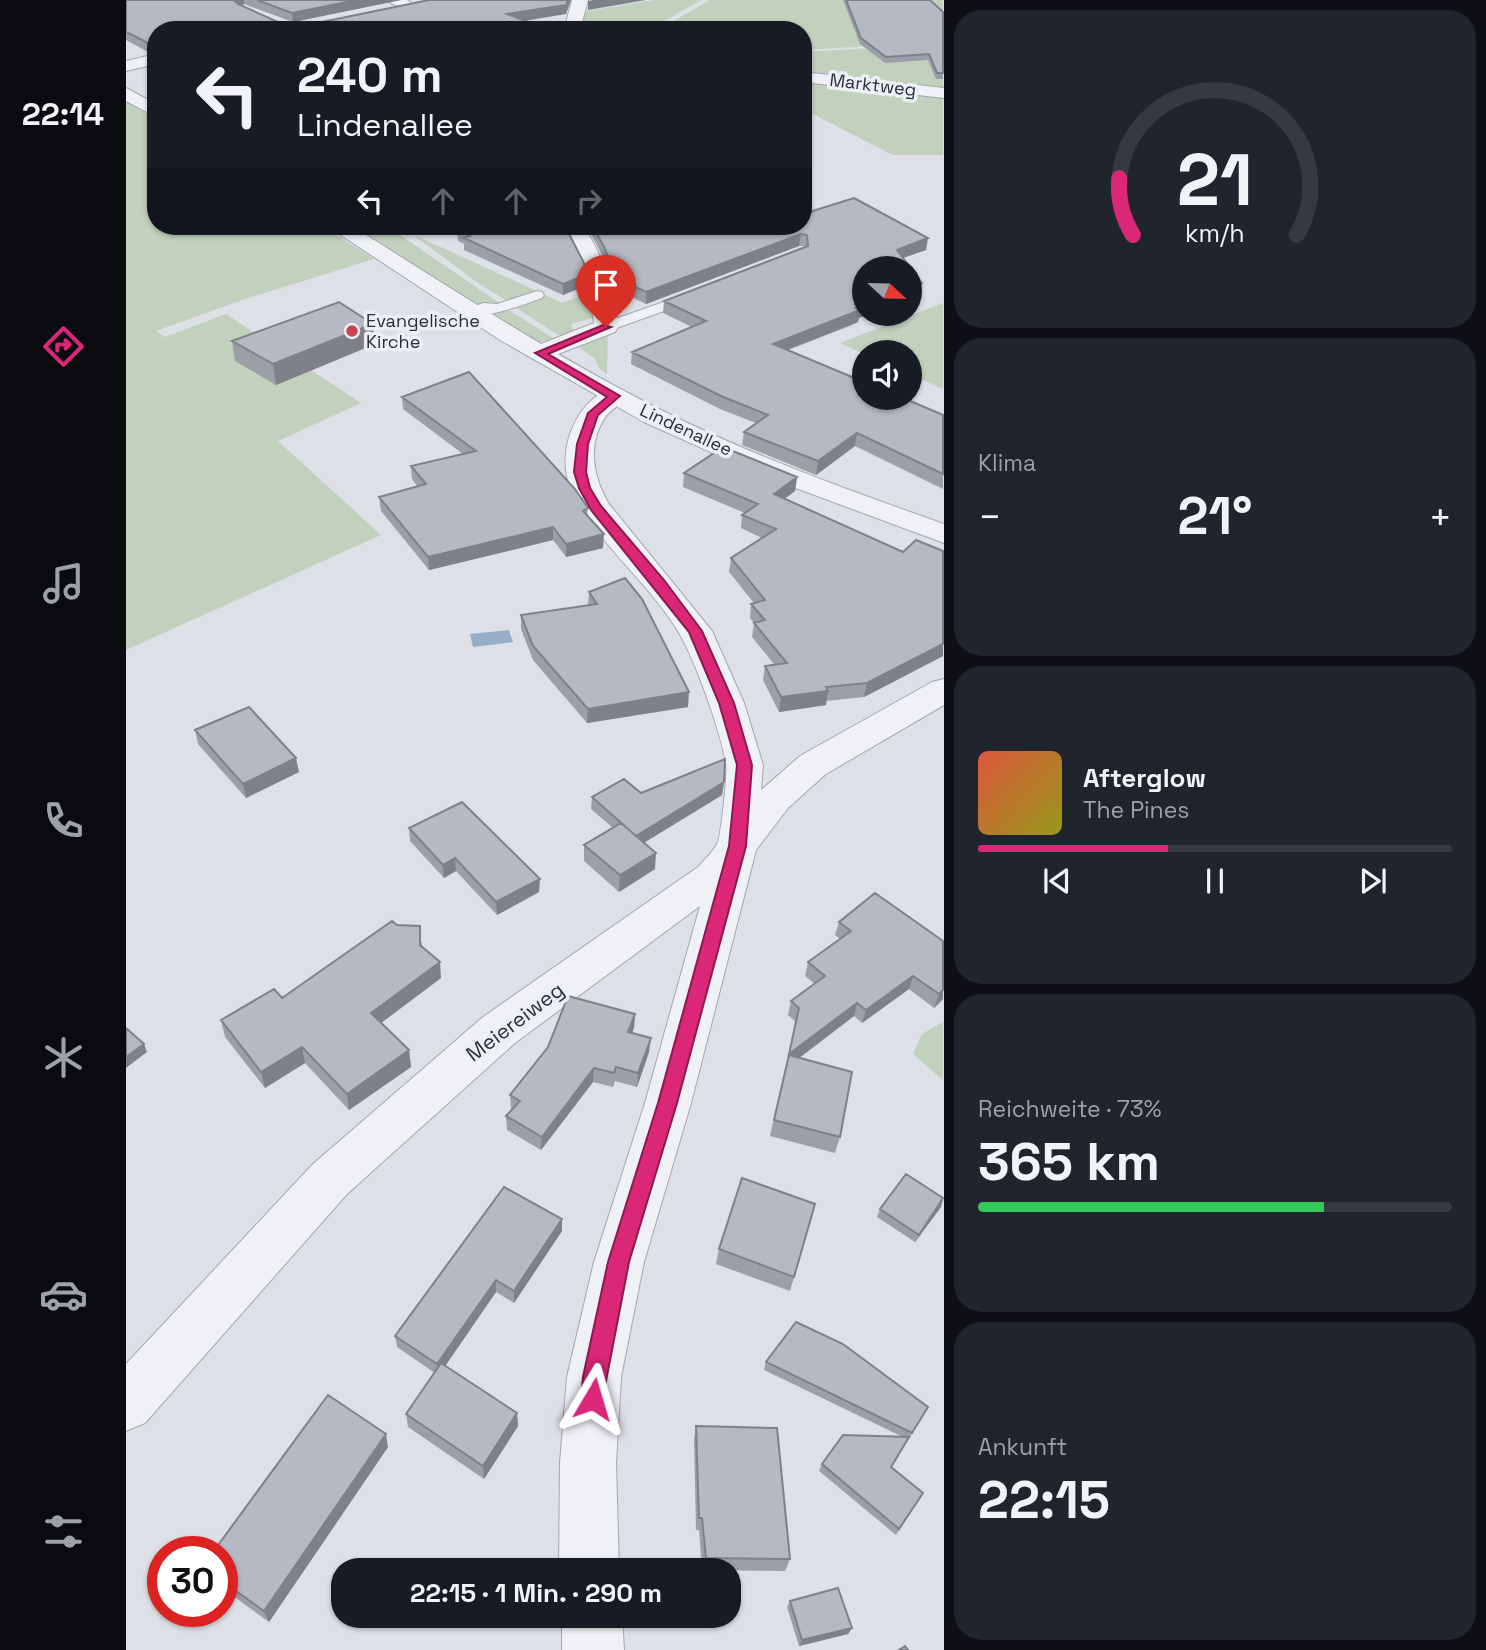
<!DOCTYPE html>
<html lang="de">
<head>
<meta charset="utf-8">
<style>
	:root { --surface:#171b24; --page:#20242c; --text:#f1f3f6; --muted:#9ea1a6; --line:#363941; --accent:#db2777 }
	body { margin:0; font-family:"Space Grotesk",sans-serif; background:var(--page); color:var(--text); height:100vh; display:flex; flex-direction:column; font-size:26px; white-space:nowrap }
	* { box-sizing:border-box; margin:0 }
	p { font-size:23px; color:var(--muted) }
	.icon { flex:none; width:38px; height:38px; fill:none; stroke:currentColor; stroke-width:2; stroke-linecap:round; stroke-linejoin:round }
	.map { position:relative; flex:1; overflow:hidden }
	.drawer { display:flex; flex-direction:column; gap:10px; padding:10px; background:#0d0f14; width:542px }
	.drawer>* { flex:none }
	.banner { position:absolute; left:21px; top:21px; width:665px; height:214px; border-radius:28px; box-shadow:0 2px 5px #0004; background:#171b24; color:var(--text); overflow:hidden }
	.needle { width:46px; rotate:112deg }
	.buttons { position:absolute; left:726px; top:256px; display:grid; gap:14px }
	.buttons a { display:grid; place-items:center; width:70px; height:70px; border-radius:50%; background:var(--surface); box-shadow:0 2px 5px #0004; font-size:35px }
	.speed { position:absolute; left:21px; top:1536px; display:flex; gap:14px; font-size:35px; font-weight:700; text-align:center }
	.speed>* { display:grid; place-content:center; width:91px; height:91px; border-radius:50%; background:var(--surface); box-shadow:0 2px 5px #0004; line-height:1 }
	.speed .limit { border:10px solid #d22; background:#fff; color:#111 }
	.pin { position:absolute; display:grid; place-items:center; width:60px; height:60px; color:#fff; margin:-72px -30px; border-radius:50% 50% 50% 0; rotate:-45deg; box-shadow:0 0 7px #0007 }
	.pin .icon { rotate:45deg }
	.me { position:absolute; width:77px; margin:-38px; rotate:7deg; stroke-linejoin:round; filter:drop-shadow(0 0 5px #0008) }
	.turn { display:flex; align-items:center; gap:24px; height:147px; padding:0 35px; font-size:32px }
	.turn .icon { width:91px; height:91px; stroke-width:2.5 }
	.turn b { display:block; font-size:49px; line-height:60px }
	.lanes { display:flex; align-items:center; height:66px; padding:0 35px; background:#0003; justify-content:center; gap:35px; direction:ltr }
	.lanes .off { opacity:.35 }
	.big { font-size:52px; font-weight:700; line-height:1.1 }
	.drawer .widget { flex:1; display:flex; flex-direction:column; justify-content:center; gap:10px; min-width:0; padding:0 24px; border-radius:28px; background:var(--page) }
	.drawer .dial { align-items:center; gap:0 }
	.dial svg { height:182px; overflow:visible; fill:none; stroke:var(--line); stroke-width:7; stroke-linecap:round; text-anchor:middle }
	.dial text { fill:var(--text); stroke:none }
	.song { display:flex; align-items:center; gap:21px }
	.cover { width:84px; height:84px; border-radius:10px; background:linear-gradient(135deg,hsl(10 70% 55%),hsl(60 70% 35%)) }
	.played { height:7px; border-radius:4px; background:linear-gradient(90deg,var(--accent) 40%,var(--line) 40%) }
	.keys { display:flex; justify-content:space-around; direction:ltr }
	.heat { display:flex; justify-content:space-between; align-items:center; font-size:38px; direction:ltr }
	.charge { height:10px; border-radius:5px; background:linear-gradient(90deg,#34c759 73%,var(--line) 0) }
	.trip { position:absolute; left:205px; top:1558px; width:410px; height:70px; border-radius:28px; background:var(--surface); box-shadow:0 2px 5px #0004; font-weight:700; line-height:70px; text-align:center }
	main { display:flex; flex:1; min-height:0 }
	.tab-bar { display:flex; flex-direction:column; width:126px; justify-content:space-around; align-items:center; background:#090b0e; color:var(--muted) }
	.tab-bar .icon { width:49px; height:49px }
	.tab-bar .active { color:var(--accent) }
	.tab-bar b { font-size:32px; color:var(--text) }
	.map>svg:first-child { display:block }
</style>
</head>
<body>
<main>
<nav class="tab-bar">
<b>22:14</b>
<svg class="icon active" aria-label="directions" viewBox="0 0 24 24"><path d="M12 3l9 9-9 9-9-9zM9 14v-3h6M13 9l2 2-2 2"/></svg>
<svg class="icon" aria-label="music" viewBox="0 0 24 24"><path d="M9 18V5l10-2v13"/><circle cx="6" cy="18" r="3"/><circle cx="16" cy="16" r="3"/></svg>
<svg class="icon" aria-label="phone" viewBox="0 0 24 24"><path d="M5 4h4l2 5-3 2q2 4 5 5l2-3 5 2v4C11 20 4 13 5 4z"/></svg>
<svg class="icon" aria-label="climate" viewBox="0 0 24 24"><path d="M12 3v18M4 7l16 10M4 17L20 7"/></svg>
<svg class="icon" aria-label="car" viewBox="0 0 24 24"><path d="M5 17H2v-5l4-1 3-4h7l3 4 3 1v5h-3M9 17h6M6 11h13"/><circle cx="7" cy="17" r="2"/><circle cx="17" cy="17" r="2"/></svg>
<svg class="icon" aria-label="filters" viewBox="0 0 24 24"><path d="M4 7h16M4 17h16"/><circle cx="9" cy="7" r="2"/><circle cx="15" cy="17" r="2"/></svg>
</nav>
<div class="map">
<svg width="818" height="1650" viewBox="0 0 818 1650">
	<rect width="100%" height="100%" fill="#dde0e6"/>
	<path fill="#c2d0be" d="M528,0H575L523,30H451L455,12Z
		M584,0H817V42L677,50V30H532Z
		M817,44V92L677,76V52Z
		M677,80L817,95V155H767L677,109Z
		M0,101L30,120V226H196L248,259L119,299L30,331L39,337L100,314L235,403L152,441L255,535L0,650Z
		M222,226H256L277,237L376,305L352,306Z
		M286,234L411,291L383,302L352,283Z
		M473,289L474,316L445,324L448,334L437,338L389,307L419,295L436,303Z
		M817,303V389L784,374V352L738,354L714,343Z
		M384,311L430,340L412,342L362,312Z
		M482,331L481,374L473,368L469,359L448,344Z
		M817,1022V1080L787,1054L796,1034Z"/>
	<path fill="#98aec6" d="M383,630L387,642L347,647L344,634Z"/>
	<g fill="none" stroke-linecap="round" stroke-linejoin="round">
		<g stroke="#a3a7b0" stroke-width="2">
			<path id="service" d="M411,291L416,292L418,295L416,298C399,304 352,323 338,311L341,308L358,303L371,304Z
				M569,291L574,292L576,295L574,298L485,330H475L472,327L475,324Z"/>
		</g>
		<g stroke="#a3a7b0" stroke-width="2">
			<path id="minor" d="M259,0H281L290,6L282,11Z
				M446,0H462L454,30H438Z
				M30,54V64L0,71V61Z
				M677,72L818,88V98L677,82Z
				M436,226H458C477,258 489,289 492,327L489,332L414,361L405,358L401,353L405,348L468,323L460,274Z
				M488,388L497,390L501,396C496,404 487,408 481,415C460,442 467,478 483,504L586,631L618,703L637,765L635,790L674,756L806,682L818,679V705L700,774L662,808L630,850L565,1103L518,1262L495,1377L490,1463L493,1570H433L434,1463L441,1377L468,1262L519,1103L574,906L389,1043L221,1194L19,1423L0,1431V1364L187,1164L357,1017L572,867C578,860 589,850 592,842C595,833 602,772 600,763C594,730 570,662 553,633C524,583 469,542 445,489C429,454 449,398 488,388Z
				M436,1615H496L498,1650H436Z"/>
		</g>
		<g stroke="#a3a7b0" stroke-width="2">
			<path id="tertiary" d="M0,88L30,104V117L0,101Z
				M201,226H226C328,290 429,357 537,411C627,456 722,490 818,524V543L640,477L518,422L374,340Z"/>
		</g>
		<use href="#service" fill="#eff1f5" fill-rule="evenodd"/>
		<use href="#minor" fill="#eff1f5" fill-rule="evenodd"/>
		<use href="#tertiary" fill="#eff1f5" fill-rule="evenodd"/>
	</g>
	<path fill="#9b9fa8" d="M0,0H275L167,22L118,4L115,6L154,23H191L440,14L30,30L24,53L0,40Z
		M717,0H804L817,12V79H810L802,60L759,63L734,44Z
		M461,226H629L633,227L800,250L777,258L796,283L793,295L784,299V268L738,313H746L733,318L732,322L724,326L662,350L817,415V489L729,446L690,475L616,445L618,432L630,423L594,409L505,364L506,352L566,327L537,313L538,301L680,246H673L520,304L488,289L479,261Z
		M331,230L459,286L437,295L338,250V244L332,241Z
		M247,324L249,344L150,385L109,361L106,341Z
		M276,397L462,508L461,516L477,548L440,557L427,540L303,570L255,511L253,497L291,486L286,479L285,466L337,454L277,409Z
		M558,473L671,477L669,491L658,499L777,552L817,551V656L738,697L700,701V705L653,712L637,680L639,666L648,664L626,637L628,623L624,618L625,604L628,603L603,572L605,558L636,538L615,528L616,515L619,513L557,487Z
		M463,592L562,707L461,723L407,660L395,629V615L462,605Z
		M69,730L173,772L120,798L72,744Z
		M598,782L596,795L518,843L529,869L493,892L458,861V845L487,828L465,809L466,797L515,793Z
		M283,828L413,892L371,915L330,871L318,878L284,841Z
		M749,893L817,999L808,1008L783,989L736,1023L728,1016L673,1058L714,1137L709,1153L644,1136L670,1022L662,1015L665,1001L689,984L679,976L682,962L714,939L709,935L713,922Z
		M296,942V946L315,978L255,1023L283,1050L285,1067L223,1110L179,1063L139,1088L99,1037L95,1020Z
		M509,1014L508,1028L506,1033L523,1052L511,1087L489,1081L487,1087L467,1082L415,1150L381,1130L380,1116L386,1110L385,1109L384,1095Z
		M689,1204L664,1291L590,1264L593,1249Z
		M815,1207L789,1242L751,1217L754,1209Z
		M436,1219V1231L388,1303L370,1292L319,1366L391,1413L392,1426L358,1479L282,1427L280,1414L309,1373L271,1347L269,1336Z
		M640,1362L802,1407L766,1467L797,1493L770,1535L693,1471L696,1464L777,1437L638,1370Z
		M570,1426L664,1559L659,1571L576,1570L573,1530H570L568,1439Z
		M262,1447L143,1622L96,1588V1552Z
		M664,1601L726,1628L722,1634L673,1646L661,1607Z"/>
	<path fill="#7e8288" d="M108,0H118V4L109,9Z
		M231,0H275L167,22L166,13Z
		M442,0H445L440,14L381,24V14Z
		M467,0H520L462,10V1Z
		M30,42V52L24,53L22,43Z
		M675,234L673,246L520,304V292Z
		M802,238L800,250L768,261L771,250Z
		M460,275L459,286L437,295V284Z
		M796,283L793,295L784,299V288Z
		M738,305V313H746L733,318L732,322L645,356L647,344Z
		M247,324L249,344L150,385L147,364Z
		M731,433L729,446L690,475L692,461Z
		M671,477L669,491L646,508L648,494Z
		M427,527V540L303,570L302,557Z
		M478,534L477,548L440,557V544Z
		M817,644V656L738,697L741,683Z
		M702,691L700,705L653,712L655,697Z
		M563,692L562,707L461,723L462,709Z
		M170,758L173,772L120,798L117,784Z
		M598,782L596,795L509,848L510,836Z
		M530,853L529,869L493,892L494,875Z
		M329,858L330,871L318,878L317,865Z
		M414,879L413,892L371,915L370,902Z
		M314,962L315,978L247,1029L245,1013Z
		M787,976L783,989L736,1023L740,1010Z
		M817,990V999L808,1008L813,994Z
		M731,1003L728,1016L660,1068L663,1054Z
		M509,1014L508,1028L501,1046L502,1032Z
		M525,1038L523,1052L511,1087L512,1073Z
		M18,1044L21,1052L0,1068V1057Z
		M176,1047L179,1063L139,1088L135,1072Z
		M283,1050L285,1067L223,1110L221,1094Z
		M468,1068L467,1082L415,1150L416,1137Z
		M817,1199L815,1207L789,1242L793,1235Z
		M436,1219V1231L388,1303V1291Z
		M370,1280V1292L313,1375L311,1364Z
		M391,1413L392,1426L358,1479L357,1466Z
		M260,1434L262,1447L143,1622L138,1611Z
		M726,1628L722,1634L673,1646L676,1640Z"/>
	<path fill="#b4b9c3" stroke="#7e8288" stroke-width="2" d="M0,0H108L112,4L154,23H191L303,0H442L440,5L381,14L424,30H30V42L22,43L0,32Z
		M131,0H231L166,13Z
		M720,0H804L817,12V73H811L803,54L760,57L735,38Z
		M728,198L802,238L771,250L796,283L784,288V268H738V305L730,308L734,310L647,344L738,382V397H775L817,415V474L731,433L692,461L618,432L642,415L595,396L506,352L580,321L538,301L682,246L681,235L675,234L520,292L489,277L479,249L467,226H629L633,227L639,226H677V214Z
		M344,226H439L458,263L460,275L437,284L338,238L344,236L331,230Z
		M213,302L247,324L147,364L106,341Z
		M343,372L449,489L462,508L457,511L478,534L440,544L427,527L302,557L253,497L300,484L285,466L350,451L276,397Z
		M597,447L671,477L648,494L777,552L790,540L817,551V644L741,683L700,687L702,691L655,697L639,666L661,663L628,623L639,620L625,604L639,600L605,558L650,529L616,515L632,504L558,473Z
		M499,578L516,599L563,692L462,709L407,646L395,615L471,604L463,592Z
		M123,707L170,758L117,784L69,730Z
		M599,759L598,782L510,836L466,797L498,779L515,793Z
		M336,802L414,879L370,902L329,858L317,865L283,828Z
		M495,823L530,853L494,875L458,845Z
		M749,893L817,941V990L813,994L787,976L740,1010L731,1003L663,1054L673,1008L665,1001L699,976L682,962L725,931L713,922Z
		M266,921L271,925L294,926V945L314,962L245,1013L283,1050L221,1094L176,1047L135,1072L95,1020L148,989L156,998Z
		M442,996L509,1014L502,1032L525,1038L512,1073L490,1067L488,1073L468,1068L416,1137L380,1116L394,1101L384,1095L422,1047Z
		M0,1028L18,1044L0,1057Z
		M663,1055L726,1072L714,1137L648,1120Z
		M780,1174L817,1198L793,1235L754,1209Z
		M616,1178L689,1204L668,1277L593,1249Z
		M378,1187L436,1219L388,1291L370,1280L311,1364L269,1336Z
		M670,1322L717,1344L802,1407L786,1433L640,1362Z
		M315,1363L391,1413L357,1466L280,1414Z
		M202,1395L260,1434L138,1611L96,1581V1552H87Z
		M570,1426L651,1428L664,1559L580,1558L576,1518H573Z
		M717,1435L783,1437L765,1467L797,1493L773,1529L696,1464Z
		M712,1588L726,1628L676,1640L664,1601Z
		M779,1646L782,1650H773Z"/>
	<path fill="#db2777" stroke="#8e194d" stroke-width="2" d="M477,325L485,327L422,354L494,396L472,415L462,444L460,472L464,488L475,506L538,580L576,631L608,703L626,765L620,846L551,1103L503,1262L475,1407L467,1410L459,1407L455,1399L457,1377L482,1262L532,1103L603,846L611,765L593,703L563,632L465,510L453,488L448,472L451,444L462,413L481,397L409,353Z"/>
	<circle fill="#c94356" stroke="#eceff4" stroke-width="2.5" cx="226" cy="331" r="7"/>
	<g text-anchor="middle" stroke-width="7" stroke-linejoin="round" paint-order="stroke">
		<g font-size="18" fill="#272e3c" stroke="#eceff4">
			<text transform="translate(747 85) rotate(7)" y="6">Marktweg</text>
			<text transform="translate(560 430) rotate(25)" y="6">Lindenallee</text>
		</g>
		<g font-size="18" fill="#272e3c" stroke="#eceff4" text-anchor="start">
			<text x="240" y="327">Evangelische<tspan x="240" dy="21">Kirche</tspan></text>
		</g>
		<g font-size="21" fill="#272e3c" stroke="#eceff4">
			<text transform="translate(389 1022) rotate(-37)" y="7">Meiereiweg</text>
		</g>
	</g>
</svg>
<div class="buttons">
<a><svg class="needle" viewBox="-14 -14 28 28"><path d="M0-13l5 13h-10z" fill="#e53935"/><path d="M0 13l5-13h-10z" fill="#9ea1a6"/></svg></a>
<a><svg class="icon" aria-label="sound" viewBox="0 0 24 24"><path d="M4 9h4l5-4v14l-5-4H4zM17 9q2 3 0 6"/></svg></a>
</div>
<div class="speed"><div class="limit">30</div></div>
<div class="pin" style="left:480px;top:327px;background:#d93025"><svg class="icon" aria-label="arrive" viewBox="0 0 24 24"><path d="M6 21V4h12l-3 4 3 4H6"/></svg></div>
<svg class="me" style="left:467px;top:1399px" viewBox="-20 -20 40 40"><path d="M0-17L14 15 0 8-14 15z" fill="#db2777" stroke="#fff" stroke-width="4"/></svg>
<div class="trip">22:15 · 1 Min. · 290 m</div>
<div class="banner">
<div class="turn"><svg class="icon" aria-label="left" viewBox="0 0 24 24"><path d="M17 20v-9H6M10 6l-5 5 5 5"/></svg><div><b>240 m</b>Lindenallee</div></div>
<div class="lanes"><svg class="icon" aria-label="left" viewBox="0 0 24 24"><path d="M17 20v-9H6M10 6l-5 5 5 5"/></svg><svg class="icon off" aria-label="ahead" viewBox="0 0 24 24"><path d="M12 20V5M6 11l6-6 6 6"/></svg><svg class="icon off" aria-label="ahead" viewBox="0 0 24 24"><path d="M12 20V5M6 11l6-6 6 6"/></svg><svg class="icon off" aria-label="right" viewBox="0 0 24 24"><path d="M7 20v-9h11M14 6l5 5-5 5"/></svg></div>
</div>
</div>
<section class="drawer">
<div class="widget dial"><svg viewBox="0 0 100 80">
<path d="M14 69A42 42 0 1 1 86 69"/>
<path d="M14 69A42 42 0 0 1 8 44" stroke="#db2777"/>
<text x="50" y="56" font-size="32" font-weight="700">21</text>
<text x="50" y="72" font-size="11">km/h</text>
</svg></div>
<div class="widget"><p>Klima</p>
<div class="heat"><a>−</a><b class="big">21°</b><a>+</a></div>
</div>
<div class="widget">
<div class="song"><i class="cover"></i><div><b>Afterglow</b><p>The Pines</p></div></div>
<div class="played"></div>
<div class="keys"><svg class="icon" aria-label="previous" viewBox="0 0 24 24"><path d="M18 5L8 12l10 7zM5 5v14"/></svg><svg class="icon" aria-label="pause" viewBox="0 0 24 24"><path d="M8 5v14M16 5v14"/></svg><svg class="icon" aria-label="next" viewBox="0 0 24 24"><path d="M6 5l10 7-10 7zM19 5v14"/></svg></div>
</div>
<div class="widget"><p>Reichweite · 73%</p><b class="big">365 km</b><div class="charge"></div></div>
<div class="widget"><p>Ankunft</p><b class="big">22:15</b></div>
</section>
</main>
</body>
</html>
